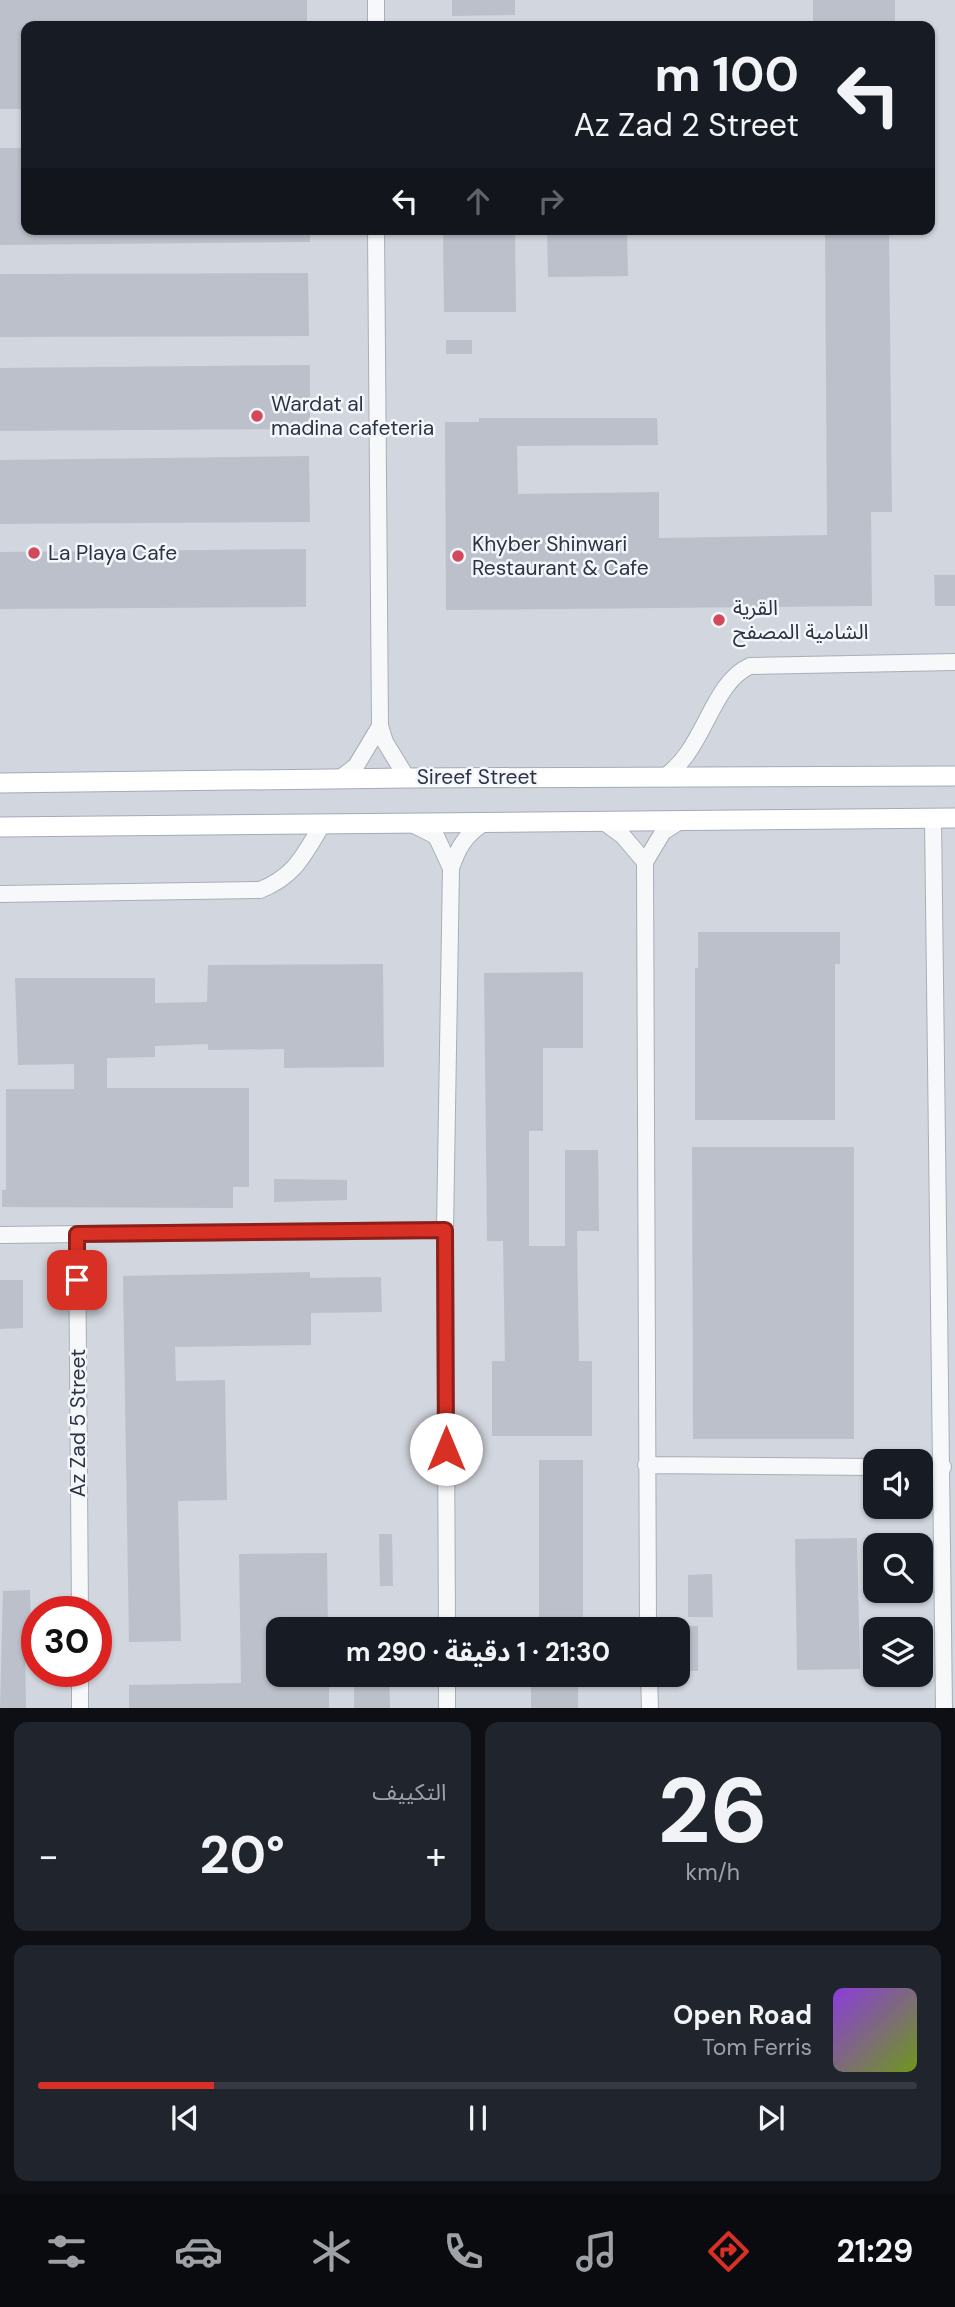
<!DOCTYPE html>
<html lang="ar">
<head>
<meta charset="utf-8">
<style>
	:root { --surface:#171b24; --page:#20242c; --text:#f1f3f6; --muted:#9ea1a6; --line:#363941; --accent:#d93025 }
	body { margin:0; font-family:"DM Sans","Noto Sans Arabic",sans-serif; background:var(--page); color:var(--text); direction:rtl; height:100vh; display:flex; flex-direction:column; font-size:26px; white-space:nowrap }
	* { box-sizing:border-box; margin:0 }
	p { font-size:23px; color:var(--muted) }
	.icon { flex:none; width:38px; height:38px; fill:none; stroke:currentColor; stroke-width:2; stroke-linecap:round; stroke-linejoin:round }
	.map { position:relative; height:1708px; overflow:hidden; direction:ltr }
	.sheet { display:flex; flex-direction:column; gap:14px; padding:14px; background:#0d0f14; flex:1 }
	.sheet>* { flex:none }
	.banner { position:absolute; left:21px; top:21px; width:914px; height:214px; border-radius:14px; box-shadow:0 2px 5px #0004; direction:rtl; background:#171b24; color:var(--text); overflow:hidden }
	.buttons { position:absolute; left:863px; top:1449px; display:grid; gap:14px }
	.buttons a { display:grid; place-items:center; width:70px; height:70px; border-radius:14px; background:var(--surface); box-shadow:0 2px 5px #0004; font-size:35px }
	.speed { position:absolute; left:21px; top:1596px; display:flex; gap:14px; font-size:35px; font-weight:700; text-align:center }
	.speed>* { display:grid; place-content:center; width:91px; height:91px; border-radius:50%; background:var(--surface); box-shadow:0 2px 5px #0004; line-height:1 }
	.speed .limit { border:10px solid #d22; background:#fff; color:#111 }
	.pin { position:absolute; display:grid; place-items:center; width:60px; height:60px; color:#fff; margin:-30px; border-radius:14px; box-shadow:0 4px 10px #0006 }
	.me { position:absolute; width:77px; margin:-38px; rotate:0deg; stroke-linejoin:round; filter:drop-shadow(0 0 5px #0008) }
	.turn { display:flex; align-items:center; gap:24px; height:147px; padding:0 21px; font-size:32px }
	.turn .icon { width:91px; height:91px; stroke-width:2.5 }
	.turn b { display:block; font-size:49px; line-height:60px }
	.lanes { display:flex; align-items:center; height:66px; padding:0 21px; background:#0003; justify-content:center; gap:35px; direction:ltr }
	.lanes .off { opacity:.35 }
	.big { font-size:52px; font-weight:700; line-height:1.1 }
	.sheet .tile { flex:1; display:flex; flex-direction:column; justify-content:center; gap:10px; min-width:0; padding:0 24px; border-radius:14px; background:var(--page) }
	.sheet .dial { align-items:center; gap:0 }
	.dial b { font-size:91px; line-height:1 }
	.song { display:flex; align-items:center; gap:21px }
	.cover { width:84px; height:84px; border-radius:10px; background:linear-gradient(135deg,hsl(270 70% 55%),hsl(80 70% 35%)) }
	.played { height:7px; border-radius:4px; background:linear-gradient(90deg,var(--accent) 20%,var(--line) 20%) }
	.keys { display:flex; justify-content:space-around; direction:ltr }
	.heat { display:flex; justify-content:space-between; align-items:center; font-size:38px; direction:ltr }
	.sheet .tiles { flex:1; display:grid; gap:14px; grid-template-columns:1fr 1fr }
	.tile:last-child { grid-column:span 2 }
	.trip { position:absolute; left:266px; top:1617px; width:424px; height:70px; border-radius:14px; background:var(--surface); box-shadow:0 2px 5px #0004; font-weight:700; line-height:70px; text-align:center; direction:rtl }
	.tab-bar { display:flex; height:112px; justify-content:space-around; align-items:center; background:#090b0e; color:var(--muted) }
	.tab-bar .icon { width:49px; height:49px }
	.tab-bar .selected { color:var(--accent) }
	.tab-bar b { font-size:32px; color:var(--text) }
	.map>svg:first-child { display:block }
</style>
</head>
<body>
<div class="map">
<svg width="955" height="1709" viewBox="0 0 955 1709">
	<rect width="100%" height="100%" fill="#e4e7ec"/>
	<path fill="#d2d6de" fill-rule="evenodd" d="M0,0H955V1708L0,1709ZM26,26H929V229H26ZM875,1461H920V1507H875ZM875,1545H920V1591H875ZM37,1612H96V1671H37ZM278,1629H677V1675H278ZM875,1629H920V1675H875Z"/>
	<path fill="#bbc0ca" d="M0,0H307V26H26V109H0Z
		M452,0H515V15L452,16Z
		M813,0H895V26H813Z
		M0,148H26V229H310V242L0,245Z
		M443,229H515L516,312H444Z
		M547,229H627L628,276L548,277Z
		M825,229H889L892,512H871L872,606L446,610L445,422H479V418H657L658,445L517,446L518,494L659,492V538L827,535Z
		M308,273L309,336L0,337V274Z
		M446,340H472V354H446Z
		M310,365V429L0,431V368Z
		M309,456L310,522L0,524V460Z
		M306,549V607L0,609V552Z
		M934,575H955V606H935Z
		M698,932H840V964H835V1120H695V968H698Z
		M383,964L384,1067L284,1068V1049L208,1050V1044L155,1046V1057L107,1058V1088H249V1187H233V1208L2,1207V1190H6V1089H74V1064L18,1065L15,978H155V1003L207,1002L208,965Z
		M583,972V1048H543V1131H529V1246H565V1150H598L599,1231H577L579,1361H592V1436H492V1361H505L503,1241H487L484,973Z
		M692,1147H854V1439H693Z
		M274,1179L347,1180V1200L274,1202Z
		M310,1272V1278L381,1277L382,1312L311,1313V1345L175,1347L176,1381L225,1380L227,1500L178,1501L181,1641L129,1642L123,1276Z
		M0,1280H23V1328L0,1329Z
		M539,1460H583V1629H539Z
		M379,1534H392L393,1586H380Z
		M857,1538L860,1669L797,1670L795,1539Z
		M327,1553L328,1629H278V1675H329V1709H129V1685L241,1683L239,1554Z
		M712,1574L713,1617H688V1575Z
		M30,1590L31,1636H25L26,1709H0L3,1591Z
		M677,1626H698V1671H677Z
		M531,1675H578V1709H531Z
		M389,1677L390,1709H354V1678Z"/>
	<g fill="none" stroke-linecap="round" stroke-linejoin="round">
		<g stroke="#a9aeb7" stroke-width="18">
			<path id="minor" d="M376,0V26
				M376,229L380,726L385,742L407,778
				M664,777C705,750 711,683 750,666L955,662
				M339,779L356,766L380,726
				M933,819L944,1709
				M604,822L623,836L645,862
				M412,824L436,836L451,868L445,1230L447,1629
				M451,868C458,848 465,835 484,823
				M0,894L260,890C295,876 303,856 322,825
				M77,1234L80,1612
				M0,1235L445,1230
				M646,1465L875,1467
				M920,1467H943
				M648,1629L645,862L663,832L680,821
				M80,1671V1709
				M447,1675V1709
				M649,1675L650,1709"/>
		</g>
		<g stroke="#a3abb8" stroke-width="21">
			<path id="major" d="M0,783L407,778L955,776
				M0,827L955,818"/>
		</g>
		<use href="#minor" stroke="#f7f8fa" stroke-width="16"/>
		<use href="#major" stroke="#fff" stroke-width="19"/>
	</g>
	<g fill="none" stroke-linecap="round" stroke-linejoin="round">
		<g stroke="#8d1f18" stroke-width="18">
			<path id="route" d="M77,1280V1234L445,1230L446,1449"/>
		</g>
		<use href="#route" stroke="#d93025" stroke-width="12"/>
	</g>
	<g fill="#d1495b" stroke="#f4f6f9" stroke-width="2.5">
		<circle cx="257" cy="416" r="7"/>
		<circle cx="34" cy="553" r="7"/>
		<circle cx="458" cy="556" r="7"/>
		<circle cx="719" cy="620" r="7"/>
	</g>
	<g text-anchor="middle" stroke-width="5" stroke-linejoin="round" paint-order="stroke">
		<g font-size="21" fill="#2b3445" stroke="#f4f6f9" text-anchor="start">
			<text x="271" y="411">Wardat al<tspan x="271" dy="24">madina cafeteria</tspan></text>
			<text x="472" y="551">Khyber Shinwari<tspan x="472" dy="24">Restaurant &amp; Cafe</tspan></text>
			<text x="48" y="560">La Playa Cafe</text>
			<text x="733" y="615">القرية<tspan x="733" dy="24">الشامية المصفح</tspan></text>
		</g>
		<g font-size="21" fill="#2b3445" stroke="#f4f6f9">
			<text x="477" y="784">Sireef Street</text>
			<text transform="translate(78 1423) rotate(-90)" y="7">Az Zad 5 Street</text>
		</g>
	</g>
</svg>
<div class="buttons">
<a><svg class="icon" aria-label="sound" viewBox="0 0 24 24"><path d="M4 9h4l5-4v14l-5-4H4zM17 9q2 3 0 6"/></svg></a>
<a><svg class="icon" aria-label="search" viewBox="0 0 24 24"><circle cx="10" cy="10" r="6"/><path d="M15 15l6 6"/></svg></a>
<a><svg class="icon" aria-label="layers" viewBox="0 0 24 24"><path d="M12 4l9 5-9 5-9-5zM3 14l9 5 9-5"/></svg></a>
</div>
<div class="speed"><div class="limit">30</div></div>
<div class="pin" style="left:77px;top:1280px;background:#d93025"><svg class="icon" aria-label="arrive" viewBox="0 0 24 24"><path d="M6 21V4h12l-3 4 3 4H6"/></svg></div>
<svg class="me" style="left:446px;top:1449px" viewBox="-20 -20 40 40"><circle r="19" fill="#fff"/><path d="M0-13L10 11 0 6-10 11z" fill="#d93025"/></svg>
<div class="trip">21:30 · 1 دقيقة · 290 m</div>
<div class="banner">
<div class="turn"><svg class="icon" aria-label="left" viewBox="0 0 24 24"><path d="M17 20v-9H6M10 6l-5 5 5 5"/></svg><div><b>100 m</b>Az Zad 2 Street</div></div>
<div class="lanes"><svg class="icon" aria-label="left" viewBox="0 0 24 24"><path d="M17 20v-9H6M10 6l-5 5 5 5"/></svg><svg class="icon off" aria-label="ahead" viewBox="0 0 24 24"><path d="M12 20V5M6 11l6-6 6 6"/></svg><svg class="icon off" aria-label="right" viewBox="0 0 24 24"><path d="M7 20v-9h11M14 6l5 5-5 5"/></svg></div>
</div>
</div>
<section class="sheet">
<div class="tiles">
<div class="tile dial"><b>26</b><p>km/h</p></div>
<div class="tile"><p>التكييف</p>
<div class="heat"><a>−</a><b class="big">20°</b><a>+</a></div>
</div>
<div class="tile">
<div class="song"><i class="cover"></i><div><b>Open Road</b><p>Tom Ferris</p></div></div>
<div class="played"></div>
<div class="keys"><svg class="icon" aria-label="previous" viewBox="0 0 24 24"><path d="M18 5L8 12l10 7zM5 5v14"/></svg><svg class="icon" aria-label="pause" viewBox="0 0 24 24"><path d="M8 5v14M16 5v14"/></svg><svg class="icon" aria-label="next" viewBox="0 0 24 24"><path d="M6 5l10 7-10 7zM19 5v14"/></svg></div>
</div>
</div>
</section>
<nav class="tab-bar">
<b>21:29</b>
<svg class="icon selected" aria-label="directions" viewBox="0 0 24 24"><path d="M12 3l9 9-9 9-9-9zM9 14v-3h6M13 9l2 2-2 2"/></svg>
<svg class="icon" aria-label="music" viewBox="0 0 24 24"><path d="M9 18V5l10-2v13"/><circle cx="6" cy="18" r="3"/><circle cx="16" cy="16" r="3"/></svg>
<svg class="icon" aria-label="phone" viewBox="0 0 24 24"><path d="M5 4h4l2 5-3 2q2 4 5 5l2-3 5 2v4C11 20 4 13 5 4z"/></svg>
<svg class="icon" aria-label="climate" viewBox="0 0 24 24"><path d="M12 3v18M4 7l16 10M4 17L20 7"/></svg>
<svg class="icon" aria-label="car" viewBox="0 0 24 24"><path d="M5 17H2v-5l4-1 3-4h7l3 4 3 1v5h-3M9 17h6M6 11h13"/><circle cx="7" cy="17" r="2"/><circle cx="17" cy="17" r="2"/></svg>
<svg class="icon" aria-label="filters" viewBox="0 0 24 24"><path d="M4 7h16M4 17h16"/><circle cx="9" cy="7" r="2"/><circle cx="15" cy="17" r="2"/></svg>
</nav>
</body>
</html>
